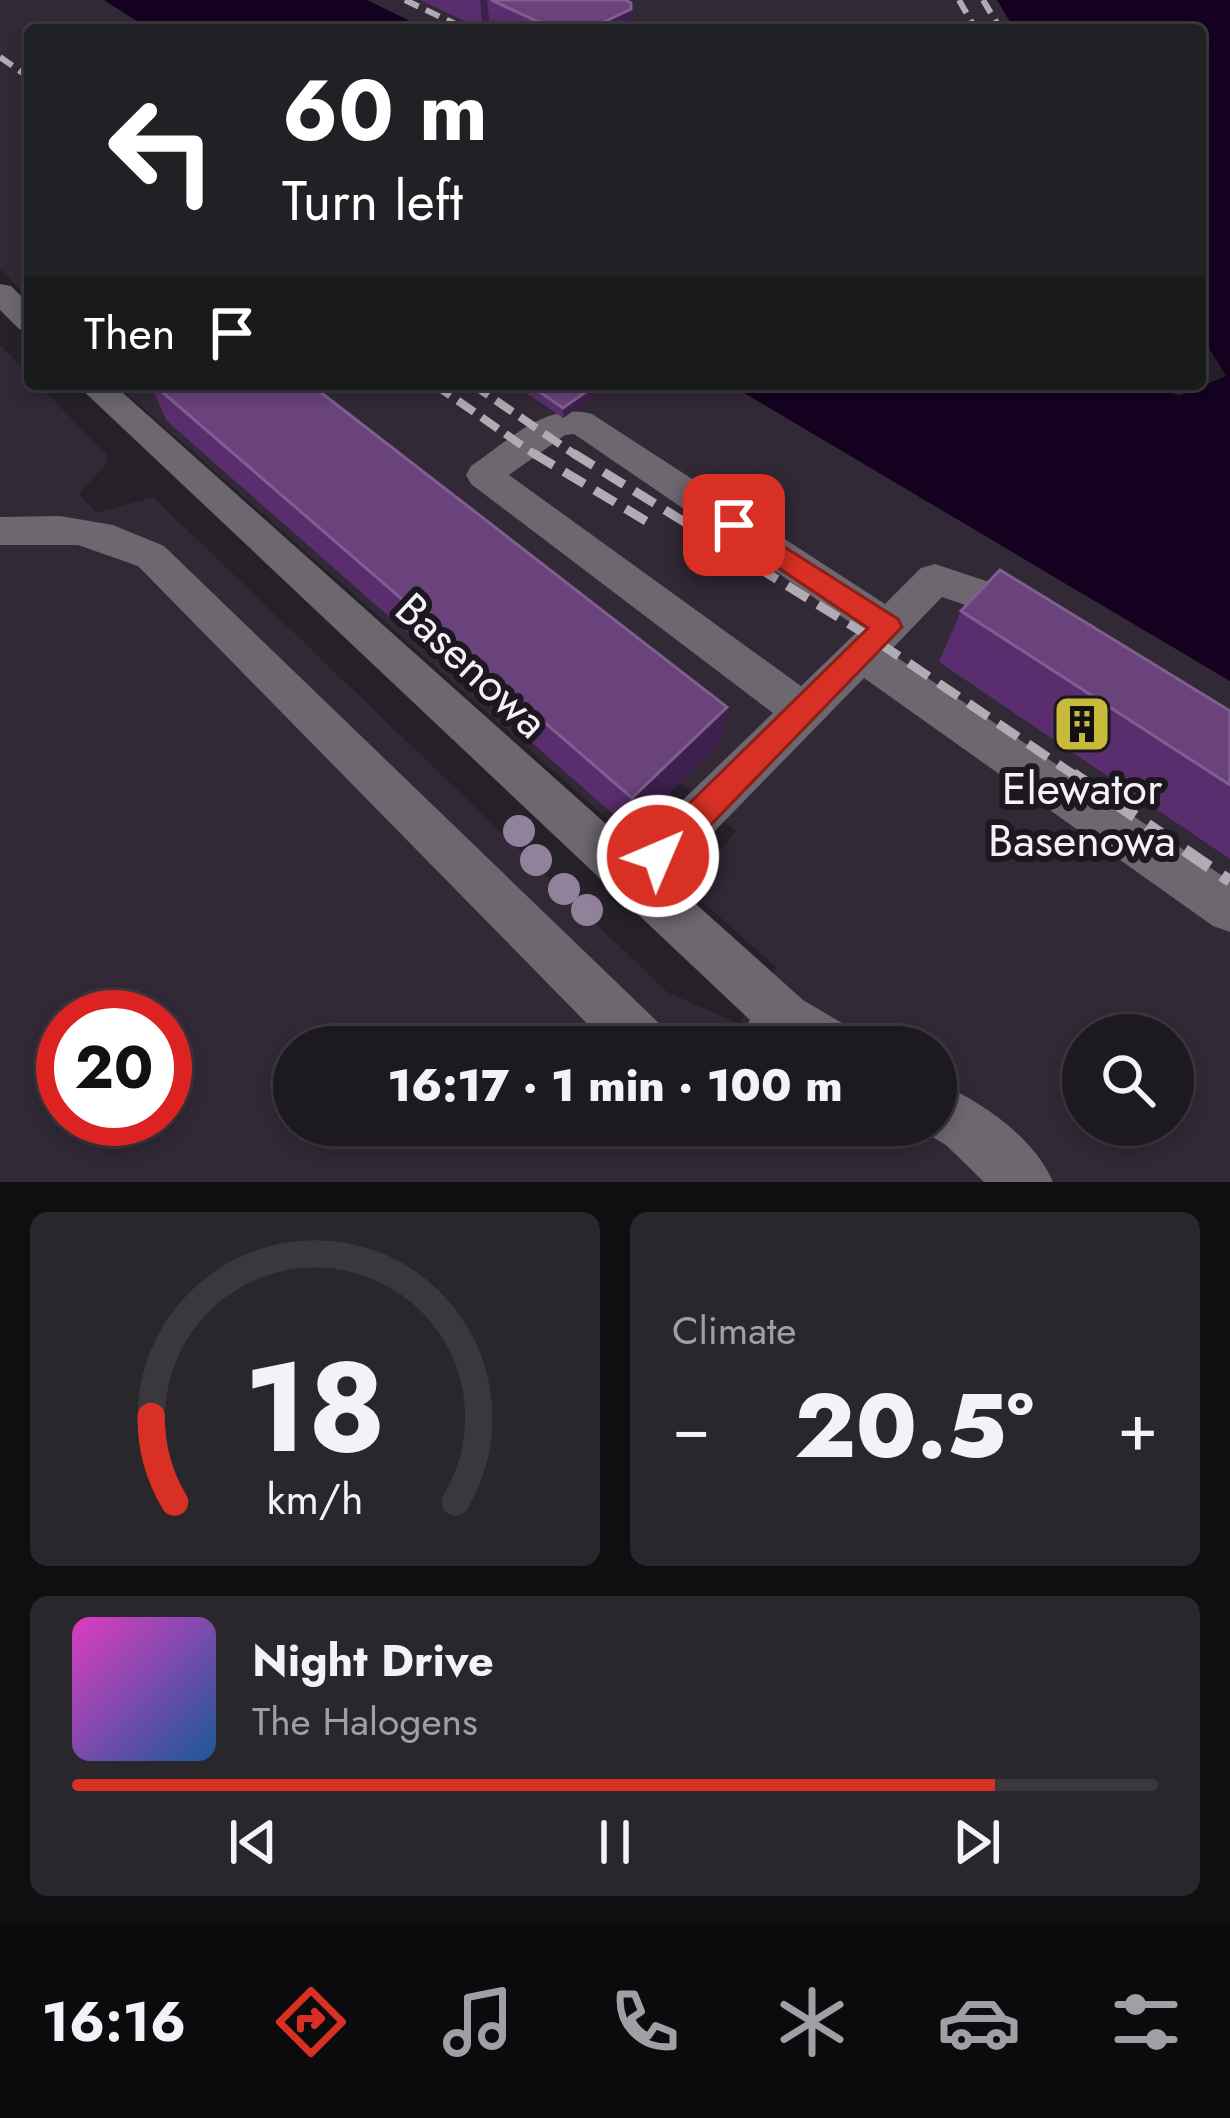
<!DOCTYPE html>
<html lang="en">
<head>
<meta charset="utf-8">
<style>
	:root { --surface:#1c191f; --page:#29262c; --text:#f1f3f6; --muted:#a0a0a4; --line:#3a383d; --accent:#d93025 }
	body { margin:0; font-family:Jost,sans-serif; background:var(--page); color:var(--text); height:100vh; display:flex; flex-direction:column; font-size:45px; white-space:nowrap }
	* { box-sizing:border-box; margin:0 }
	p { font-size:39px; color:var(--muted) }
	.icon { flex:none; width:66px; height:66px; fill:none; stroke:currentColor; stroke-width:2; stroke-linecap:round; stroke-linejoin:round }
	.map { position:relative; height:1182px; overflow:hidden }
	.sheet { display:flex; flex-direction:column; gap:30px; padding:30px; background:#0f0e11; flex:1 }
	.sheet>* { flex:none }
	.banner { position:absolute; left:24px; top:24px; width:1182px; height:366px; border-radius:12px; box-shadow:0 6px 18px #0003,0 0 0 3px var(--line); background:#202124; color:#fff; overflow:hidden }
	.tools { position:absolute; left:1062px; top:1014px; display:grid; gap:24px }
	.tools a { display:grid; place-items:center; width:132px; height:132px; border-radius:50%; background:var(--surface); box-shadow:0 6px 18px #0003,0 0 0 3px var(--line); font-size:60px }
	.speed { position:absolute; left:36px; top:990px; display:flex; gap:24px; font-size:60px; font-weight:700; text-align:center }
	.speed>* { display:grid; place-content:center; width:156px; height:156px; border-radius:50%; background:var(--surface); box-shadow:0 6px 18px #0003,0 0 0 3px var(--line); line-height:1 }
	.speed .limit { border:18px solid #d22; background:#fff; color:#111 }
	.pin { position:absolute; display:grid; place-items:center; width:102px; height:102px; color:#fff; margin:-51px; border-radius:24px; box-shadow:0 6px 18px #0006 }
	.me { position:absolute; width:132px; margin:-66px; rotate:45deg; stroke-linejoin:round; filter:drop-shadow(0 0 9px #0008) }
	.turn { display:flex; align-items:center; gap:42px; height:252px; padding:0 60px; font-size:54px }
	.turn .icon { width:156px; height:156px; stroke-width:2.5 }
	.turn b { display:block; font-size:84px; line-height:102px }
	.then { display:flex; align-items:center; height:114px; padding:0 60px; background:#0003; gap:24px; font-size:45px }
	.big { font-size:90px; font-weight:800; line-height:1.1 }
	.sheet .widget { flex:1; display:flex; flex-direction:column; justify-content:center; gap:18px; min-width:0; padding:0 42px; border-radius:18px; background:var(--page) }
	.sheet .dial { align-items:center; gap:0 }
	.dial svg { height:312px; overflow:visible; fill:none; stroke:var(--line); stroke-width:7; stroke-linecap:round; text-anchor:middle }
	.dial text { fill:var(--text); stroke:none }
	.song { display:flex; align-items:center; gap:36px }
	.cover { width:144px; height:144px; border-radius:18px; background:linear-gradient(135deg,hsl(310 70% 55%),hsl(210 70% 35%)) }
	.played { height:12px; border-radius:6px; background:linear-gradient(90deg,var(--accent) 85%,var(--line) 85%) }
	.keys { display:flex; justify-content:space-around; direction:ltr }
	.heat { display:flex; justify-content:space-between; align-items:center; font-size:66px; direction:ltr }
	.sheet .tiles { flex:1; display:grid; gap:30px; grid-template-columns:1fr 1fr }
	.widget:last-child { grid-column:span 2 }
	.trip { position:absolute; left:273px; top:1026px; width:684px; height:120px; border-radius:60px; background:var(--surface); box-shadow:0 6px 18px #0003,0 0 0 3px var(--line); font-weight:800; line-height:120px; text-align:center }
	.tab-bar { display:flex; height:192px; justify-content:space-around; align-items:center; background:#0b0a0c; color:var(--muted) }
	.tab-bar .icon { width:84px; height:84px }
	.tab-bar .on { color:var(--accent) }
	.tab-bar b { font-size:54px; color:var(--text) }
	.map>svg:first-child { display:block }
</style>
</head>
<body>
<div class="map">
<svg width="1230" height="1182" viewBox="0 0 1230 1182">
	<rect width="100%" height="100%" fill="#262129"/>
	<path fill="#312936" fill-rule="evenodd" d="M0,0H104L151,30H30V299L0,269Z
		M367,0H997L1015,30H428Z
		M0,345L30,375V384H38L107,455L106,464L79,494L97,513L153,497L667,992L739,1024L776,967L687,888L736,831L680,783L626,835L116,384H729L1230,681V1182H0ZM63,1017H165V1119H63ZM1083,1035H1173V1125H1083ZM294,1047H936V1125H294Z"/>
	<path fill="#150020" d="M104,0H367L428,30H151Z
		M997,0H1230V681L729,384H1152L1179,396L1226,376L1200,333V30H1015Z"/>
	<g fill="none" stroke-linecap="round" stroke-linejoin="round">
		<path fill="#6d6770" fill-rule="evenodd" d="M0,284L11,286L30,305V332L19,329L0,310Z
			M76,384H113L633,848L773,713L471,484L466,475L471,466C507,442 546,401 592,414L885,604L921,568L935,564L1041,599L1047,610L1041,621L1027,626L942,597L889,652L1230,881V932L1213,926L864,678L668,879L803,1000L852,1029L860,1047H736L750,1020ZM574,434L860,629L801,686L509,475L565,435Z
			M60,516L113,525L164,546L665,1029L673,1047H610L138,566L78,545H0V517Z
			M936,1082C980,1100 1034,1137 1053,1182H984L946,1145L917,1128L936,1125Z"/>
		<path stroke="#b1acb3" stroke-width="6" stroke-dasharray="15 8" stroke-linecap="butt" d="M405,0L468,30
			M959,0L976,30
			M983,0L1001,30
			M0,57L30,78"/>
		<path stroke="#b1acb3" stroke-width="8" stroke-dasharray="20 9" stroke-linecap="butt" d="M434,384L537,456
			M472,384L577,456"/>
		<path stroke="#b1acb3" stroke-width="9" stroke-dasharray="24 12" stroke-linecap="butt" d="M533,453L656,527
			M573,453L875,640L1077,777"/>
		<path stroke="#b1acb3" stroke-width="12" stroke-dasharray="30 15" stroke-linecap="butt" d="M1073,774L1230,881"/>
	</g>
	<g fill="#91819a">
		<circle cx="519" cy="831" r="16"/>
		<circle cx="536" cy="860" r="16"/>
		<circle cx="564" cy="889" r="16"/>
		<circle cx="587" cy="910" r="16"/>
	</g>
	<path fill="#5a2e6e" d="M420,0H625L631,3V30H497L490,27L483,30Z
		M150,384H310L727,707L722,742L631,830L167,421Z
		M513,384H613L563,418Z
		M961,611L1230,711V859L939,662Z"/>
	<path fill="#3e204c" d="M480,0H487L490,27L483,30Z
		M631,9V30H587Z
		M597,384H613L563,418V408Z
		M727,707L722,742L631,830L632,798Z"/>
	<path fill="#6a437d" stroke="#805e90" stroke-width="3" d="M491,0H625L631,3V9L587,30H556Z
		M153,384H310L727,707L632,798Z
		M528,384H597L563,408Z
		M1000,570L1230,711V785L961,611Z"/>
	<path fill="#d93025" stroke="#8d1f18" stroke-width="3" d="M734,515L898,619L902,627L670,867L658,871L647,867L642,856L647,845L868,628L725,532L721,525Z"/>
	<defs>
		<g id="building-square" transform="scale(3)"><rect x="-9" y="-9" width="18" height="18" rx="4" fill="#c8bb3b" stroke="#1d1820"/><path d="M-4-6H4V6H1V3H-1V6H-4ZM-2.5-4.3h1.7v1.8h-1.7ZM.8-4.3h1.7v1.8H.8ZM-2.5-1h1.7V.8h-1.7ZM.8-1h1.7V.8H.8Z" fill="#111"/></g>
	</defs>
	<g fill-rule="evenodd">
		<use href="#building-square" x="1082" y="724"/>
	</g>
	<g text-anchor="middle" stroke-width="12" stroke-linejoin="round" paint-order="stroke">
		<g font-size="45" fill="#f5f1f7" stroke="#1d1820">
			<text transform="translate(472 665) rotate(43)" y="16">Basenowa</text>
		</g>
		<g font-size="45" fill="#f5f1f7" stroke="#1d1820">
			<text x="1082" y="804">Elewator<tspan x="1082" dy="52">Basenowa</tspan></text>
		</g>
	</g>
</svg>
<div class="tools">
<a><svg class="icon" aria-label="search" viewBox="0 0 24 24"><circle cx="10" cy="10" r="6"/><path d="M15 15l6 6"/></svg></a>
</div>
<div class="speed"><div class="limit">20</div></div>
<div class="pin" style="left:734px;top:525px;background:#d93025"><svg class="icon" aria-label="arrive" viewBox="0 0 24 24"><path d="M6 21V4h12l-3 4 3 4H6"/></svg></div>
<svg class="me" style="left:658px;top:856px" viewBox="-20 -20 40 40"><circle r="17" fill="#d93025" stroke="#fff" stroke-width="3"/><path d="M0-11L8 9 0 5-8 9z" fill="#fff"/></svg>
<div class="trip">16:17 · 1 min · 100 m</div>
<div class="banner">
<div class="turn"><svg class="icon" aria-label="left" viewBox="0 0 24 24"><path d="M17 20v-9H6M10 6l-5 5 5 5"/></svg><div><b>60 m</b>Turn left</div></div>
<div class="then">Then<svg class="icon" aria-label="arrive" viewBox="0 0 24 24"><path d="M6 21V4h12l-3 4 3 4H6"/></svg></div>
</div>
</div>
<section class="sheet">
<div class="tiles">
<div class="widget dial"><svg viewBox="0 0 100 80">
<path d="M14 69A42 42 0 1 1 86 69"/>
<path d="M14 69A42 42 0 0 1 8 47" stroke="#d93025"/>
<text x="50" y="56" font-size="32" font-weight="700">18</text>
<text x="50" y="72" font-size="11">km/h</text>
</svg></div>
<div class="widget"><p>Climate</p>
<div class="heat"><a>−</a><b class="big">20.5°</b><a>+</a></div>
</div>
<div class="widget">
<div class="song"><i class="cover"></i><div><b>Night Drive</b><p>The Halogens</p></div></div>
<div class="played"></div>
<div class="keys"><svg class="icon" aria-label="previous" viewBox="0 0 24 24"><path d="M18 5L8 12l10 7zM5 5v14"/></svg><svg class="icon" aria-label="pause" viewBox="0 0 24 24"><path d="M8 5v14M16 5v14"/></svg><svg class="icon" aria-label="next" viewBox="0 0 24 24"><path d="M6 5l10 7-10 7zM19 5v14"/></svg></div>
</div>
</div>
</section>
<nav class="tab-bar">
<b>16:16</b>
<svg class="icon on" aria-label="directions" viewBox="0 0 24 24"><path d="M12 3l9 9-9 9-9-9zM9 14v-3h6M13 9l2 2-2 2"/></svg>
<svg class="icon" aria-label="music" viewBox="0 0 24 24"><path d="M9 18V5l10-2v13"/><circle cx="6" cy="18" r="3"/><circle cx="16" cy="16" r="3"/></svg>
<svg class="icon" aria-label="phone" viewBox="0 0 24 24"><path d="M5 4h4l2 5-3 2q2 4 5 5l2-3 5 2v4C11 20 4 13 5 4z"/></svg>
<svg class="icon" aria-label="climate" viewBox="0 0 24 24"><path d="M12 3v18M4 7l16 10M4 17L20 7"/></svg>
<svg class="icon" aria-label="car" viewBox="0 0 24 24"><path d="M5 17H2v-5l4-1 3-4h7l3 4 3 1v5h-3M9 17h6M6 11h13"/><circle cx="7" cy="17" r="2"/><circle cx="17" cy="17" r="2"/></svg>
<svg class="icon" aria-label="filters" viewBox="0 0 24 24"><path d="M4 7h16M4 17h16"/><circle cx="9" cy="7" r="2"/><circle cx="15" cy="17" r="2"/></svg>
</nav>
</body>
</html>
